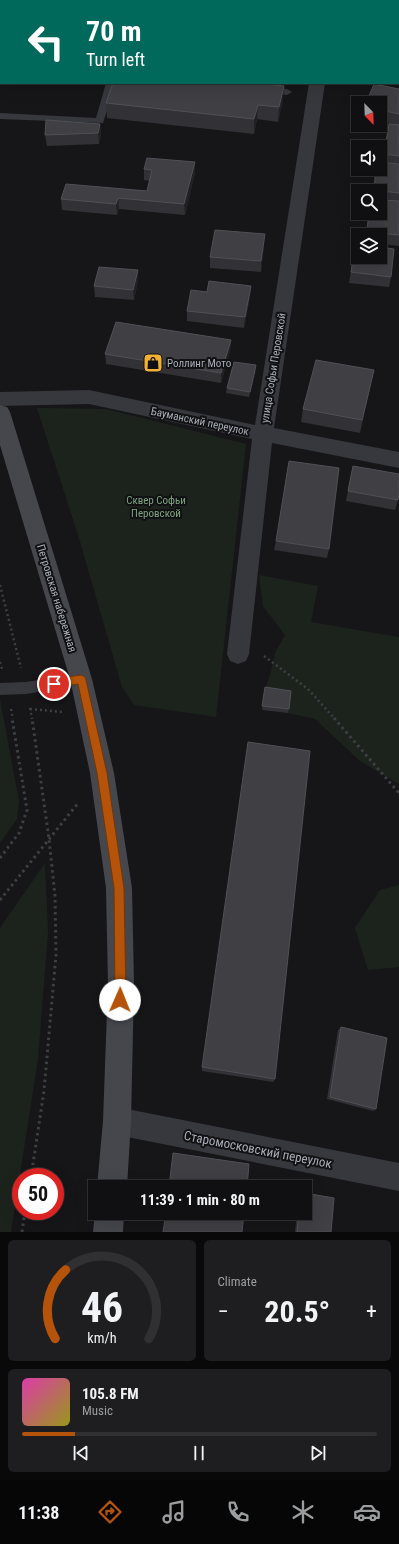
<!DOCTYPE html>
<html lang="en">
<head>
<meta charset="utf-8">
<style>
	:root { --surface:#101012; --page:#1e1e20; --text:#f1f3f6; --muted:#9c9d9f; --line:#303032; --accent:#b45309 }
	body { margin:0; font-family:"Roboto Condensed",sans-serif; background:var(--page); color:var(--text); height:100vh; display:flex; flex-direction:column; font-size:15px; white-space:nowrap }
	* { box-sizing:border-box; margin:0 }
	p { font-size:13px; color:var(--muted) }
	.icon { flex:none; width:22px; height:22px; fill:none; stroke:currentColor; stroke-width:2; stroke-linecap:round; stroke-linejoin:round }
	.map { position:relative; height:1232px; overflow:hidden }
	.sheet { display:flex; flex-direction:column; gap:8px; padding:8px; background:#09090a; flex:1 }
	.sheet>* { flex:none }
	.banner { position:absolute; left:0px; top:0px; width:399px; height:84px; box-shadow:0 4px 16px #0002,0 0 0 1px var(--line); background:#00695c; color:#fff; overflow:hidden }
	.needle { width:26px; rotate:157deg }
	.tools { position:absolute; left:351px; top:96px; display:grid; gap:8px }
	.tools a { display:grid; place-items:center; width:36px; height:36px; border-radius:0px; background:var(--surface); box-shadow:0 4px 16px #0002,0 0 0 1px var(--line); font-size:20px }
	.speed { position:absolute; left:12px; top:1168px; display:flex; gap:8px; font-size:20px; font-weight:700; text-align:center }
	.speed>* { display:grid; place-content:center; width:52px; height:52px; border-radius:50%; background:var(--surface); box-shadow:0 4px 16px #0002,0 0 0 1px var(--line); line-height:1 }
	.speed .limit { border:6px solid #d22; background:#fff; color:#111 }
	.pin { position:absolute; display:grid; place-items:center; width:34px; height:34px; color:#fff; margin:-17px; border:2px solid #fff; border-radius:50%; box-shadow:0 1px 4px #0007 }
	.me { position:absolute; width:44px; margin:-22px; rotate:1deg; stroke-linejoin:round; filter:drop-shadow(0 0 3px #0008) }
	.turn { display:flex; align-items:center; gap:14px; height:84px; padding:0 20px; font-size:18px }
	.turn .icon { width:52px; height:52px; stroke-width:2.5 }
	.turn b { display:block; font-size:28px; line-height:34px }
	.big { font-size:30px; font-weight:700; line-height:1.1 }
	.sheet .tile { flex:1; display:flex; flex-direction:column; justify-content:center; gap:6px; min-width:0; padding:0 14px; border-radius:6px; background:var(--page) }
	.sheet .dial { align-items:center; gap:0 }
	.dial svg { height:104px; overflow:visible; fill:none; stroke:var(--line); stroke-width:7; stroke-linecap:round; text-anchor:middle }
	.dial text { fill:var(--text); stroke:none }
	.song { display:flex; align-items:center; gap:12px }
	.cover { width:48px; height:48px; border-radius:6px; background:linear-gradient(135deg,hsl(320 70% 55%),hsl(60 70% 35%)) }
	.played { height:4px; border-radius:2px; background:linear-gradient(90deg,var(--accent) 15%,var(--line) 15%) }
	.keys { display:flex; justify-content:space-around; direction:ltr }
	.heat { display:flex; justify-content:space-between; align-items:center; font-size:22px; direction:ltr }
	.sheet .tiles { flex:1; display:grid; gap:8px; grid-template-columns:1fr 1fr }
	.tile:last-child { grid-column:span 2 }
	.trip { position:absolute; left:88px; top:1180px; width:224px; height:40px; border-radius:0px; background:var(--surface); box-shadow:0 4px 16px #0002,0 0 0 1px var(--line); font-weight:700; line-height:40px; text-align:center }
	.tabs { display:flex; height:64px; justify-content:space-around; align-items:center; background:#060607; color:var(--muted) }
	.tabs .icon { width:28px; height:28px }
	.tabs .on { color:var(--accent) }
	.tabs b { font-size:18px; color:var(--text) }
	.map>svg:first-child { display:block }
</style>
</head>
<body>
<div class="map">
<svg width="399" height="1232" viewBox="0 0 399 1232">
	<rect width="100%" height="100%" fill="#161618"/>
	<path fill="#1c231d" d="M0,0H129L1,1V83H20L0,84Z
		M37,408L106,409L246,444L216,717L134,705L122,687L79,538Z
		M259,575L318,586L311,622L399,637V784L360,761L315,719L288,713L290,695L265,691L271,671L275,653L285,635L263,606Z
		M0,699L19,801L17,819L0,843Z
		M45,863L48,932L38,1059L11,1232H0V928Z
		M399,885V967L368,970L355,928L380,890Z"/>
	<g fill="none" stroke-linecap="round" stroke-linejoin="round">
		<path stroke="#3d3f44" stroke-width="2.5" stroke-dasharray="2 3" stroke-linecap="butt" d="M0,585L21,668
			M264,656L308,689L335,719
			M0,662L2,669
			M30,708L32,719
			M11,709L13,719
			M30,709L63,712"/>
		<path stroke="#3d3f44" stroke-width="3" stroke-dasharray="2.5 3.5" stroke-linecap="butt" d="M334,718L399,793
			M0,858L19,833L27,810L12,718
			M0,900L79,802
			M31,1177L44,1091L56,955L55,896L49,839L32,718
			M22,1232L25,1211"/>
		<path fill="#37383d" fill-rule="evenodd" d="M106,83H116L103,123L0,119V113L96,118Z
			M266,87L287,89L292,92L287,95L263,92L261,90L263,88Z
			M81,673L86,675L88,679L86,683L81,685L26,694L0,695V683L26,682Z"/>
		<path fill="#37383d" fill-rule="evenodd" d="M325,0H339V1H325Z
			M398,58L399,59V69L398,68Z
			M309,83H325L274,428L399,452V468L272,443L249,654L246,661L238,664L230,661L227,654L252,439L89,404L0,406V392L89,390L255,425Z
			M117,1107L399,1163V1191L117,1135L107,1131L103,1121L107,1111Z"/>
		<path fill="#45474d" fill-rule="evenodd" d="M0,405L7,407L10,412L92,679L114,773L132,888L134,984L131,1121L127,1187H97L103,1121L108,984L106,888L90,773L70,679L0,445Z
			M95,1211V1213H124L123,1232H93Z"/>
	</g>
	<path fill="#323236" d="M399,89V246L380,244V235H366L368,213H380V191H373L375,173L376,169H380L382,163L389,124L395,125L380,122V103Z
		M283,101L278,122L257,119L254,134L107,118L106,103Z
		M100,124L101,135L99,144L47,146L45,135Z
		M144,169L195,173L185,215L119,209L117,215L62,210L61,199L147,191L150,181L144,180Z
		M264,245L261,272L210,268V257Z
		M355,245L391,277L389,287L349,283Z
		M138,270V281L134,300L95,297L94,286Z
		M251,286L250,296L244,328L187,321V311L207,292Z
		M231,340L230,351L221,383L106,364L105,354Z
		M256,371L249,397L226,393L227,388Z
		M371,384L360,433L301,422L303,409Z
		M353,466L398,500L395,510L346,501Z
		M276,541L329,549L327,558L274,550Z
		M265,687L291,691L288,713L262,710Z
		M341,1027L376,1109L373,1111L327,1099L338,1030Z
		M202,1067L275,1079L273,1082L202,1071Z
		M297,1213H305L331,1232H295Z"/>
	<path fill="#212124" d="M284,86L283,101L278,122L279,107Z
		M258,105L257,119L254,134V119Z
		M100,124L101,135L99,144L98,133Z
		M195,162V173L185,215L184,204Z
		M118,198L119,209L117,215L116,204Z
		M265,234L264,245L261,272V261Z
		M138,270V281L134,300L133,290Z
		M251,286L250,296L244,328L245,317Z
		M231,340L230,351L221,383V373Z
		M256,365V371L249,397L250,392Z"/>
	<path fill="#3f3f44" stroke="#4f5156" d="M199,0H255L254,1H205Z
		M113,83H256L284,86L279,107L258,105L254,119L106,103Z
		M374,84L399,89V114L380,110V103H366Z
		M46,120L100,124L98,133L45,135Z
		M389,124L399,125V156L384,154Z
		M147,158L195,162L184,204L118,198L116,204L61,199L66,184L147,191L152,170L144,169Z
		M380,162L399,164V193L374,190L376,169H380Z
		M380,200L399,201V235L367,232L369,213H380Z
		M215,230L265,234L261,261L210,257Z
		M355,245H358V257H380V247L394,249L391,277L351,272Z
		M99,267L138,270L133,290L94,286Z
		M209,281L251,286L245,317L187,311L191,290L207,292Z
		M116,322L231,340L221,373L105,354Z
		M316,360L374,370L362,420L303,409Z
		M234,362L256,365L250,392L227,388Z
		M289,461L339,468L329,549L276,541Z
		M353,466L399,474V493L398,500L348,491Z
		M265,687L291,691L289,709L262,706Z
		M248,742L310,751L275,1079L202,1067Z
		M341,1027L387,1038L376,1109L330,1097Z
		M173,1153L249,1164L247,1187H169Z
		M305,1193L334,1198L331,1232H297L299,1213H305Z
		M166,1213H244L242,1232H163Z"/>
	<path fill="#b45309" stroke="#753606" d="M81,675L85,677L86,680L107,773L124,888L126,1000L124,1004L120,1005L116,1004L115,1000L114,888L97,773L78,684L54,688L50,687L49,684L50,681L54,679Z"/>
	<defs>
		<g id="shop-square" transform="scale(1)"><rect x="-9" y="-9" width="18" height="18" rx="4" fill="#f2b134" stroke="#111113"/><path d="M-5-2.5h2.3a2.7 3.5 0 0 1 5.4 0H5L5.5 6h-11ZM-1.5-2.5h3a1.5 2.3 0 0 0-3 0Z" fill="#111"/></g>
	</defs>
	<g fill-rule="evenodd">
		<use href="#shop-square" x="153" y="363"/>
	</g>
	<g text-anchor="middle" stroke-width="4" stroke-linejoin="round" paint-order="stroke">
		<g font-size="11" fill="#a8adb8" stroke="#111113" text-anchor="start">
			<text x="167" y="367">Роллинг Мото</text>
		</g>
		<g font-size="11" fill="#a8adb8" stroke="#111113">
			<text transform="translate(273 368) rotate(-81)" y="4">улица Софьи Перовской</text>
			<text transform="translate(200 421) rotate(12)" y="4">Бауманский переулок</text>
			<text transform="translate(57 598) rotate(73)" y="4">Петровская набережная</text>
		</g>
		<g font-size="11" fill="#7fa381" stroke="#111113">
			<text x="156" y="504">Сквер Софьи<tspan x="156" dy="13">Перовской</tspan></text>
		</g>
		<g font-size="13" fill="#a8adb8" stroke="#111113">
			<text transform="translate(258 1149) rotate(11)" y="5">Старомосковский переулок</text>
		</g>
	</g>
</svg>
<div class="tools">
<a><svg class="needle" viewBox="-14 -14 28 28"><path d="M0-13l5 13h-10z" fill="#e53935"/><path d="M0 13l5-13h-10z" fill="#9c9d9f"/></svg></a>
<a><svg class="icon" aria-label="sound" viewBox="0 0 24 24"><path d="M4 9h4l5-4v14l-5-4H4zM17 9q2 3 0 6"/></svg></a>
<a><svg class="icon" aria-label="search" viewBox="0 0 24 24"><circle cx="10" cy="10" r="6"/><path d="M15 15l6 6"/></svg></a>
<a><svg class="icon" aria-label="layers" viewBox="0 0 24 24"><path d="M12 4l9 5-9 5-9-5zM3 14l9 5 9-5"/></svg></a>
</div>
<div class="speed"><div class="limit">50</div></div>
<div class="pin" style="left:54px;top:684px;background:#d93025"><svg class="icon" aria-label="arrive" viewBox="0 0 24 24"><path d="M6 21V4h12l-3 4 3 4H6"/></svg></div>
<svg class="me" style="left:120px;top:1000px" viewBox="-20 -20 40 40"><circle r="19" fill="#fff"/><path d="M0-13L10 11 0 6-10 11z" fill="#b45309"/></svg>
<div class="trip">11:39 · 1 min · 80 m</div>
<div class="banner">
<div class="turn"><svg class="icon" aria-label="left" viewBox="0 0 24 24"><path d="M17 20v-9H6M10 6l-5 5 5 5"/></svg><div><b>70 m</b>Turn left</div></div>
</div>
</div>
<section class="sheet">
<div class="tiles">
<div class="tile dial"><svg viewBox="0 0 100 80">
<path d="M14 69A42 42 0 1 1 86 69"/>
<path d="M14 69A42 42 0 0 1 22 16" stroke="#b45309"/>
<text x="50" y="56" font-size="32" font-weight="700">46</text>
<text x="50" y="72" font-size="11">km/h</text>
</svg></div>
<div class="tile"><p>Climate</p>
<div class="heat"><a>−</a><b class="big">20.5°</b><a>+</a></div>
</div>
<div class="tile">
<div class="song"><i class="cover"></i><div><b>105.8 FM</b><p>Music</p></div></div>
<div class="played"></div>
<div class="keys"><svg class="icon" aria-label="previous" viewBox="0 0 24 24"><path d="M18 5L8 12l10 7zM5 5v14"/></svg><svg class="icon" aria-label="pause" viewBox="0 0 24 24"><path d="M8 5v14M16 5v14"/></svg><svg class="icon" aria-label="next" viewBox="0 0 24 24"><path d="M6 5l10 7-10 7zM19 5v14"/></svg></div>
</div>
</div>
</section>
<nav class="tabs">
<b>11:38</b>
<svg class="icon on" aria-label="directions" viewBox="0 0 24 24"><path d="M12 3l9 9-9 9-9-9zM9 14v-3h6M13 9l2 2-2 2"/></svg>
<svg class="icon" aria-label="music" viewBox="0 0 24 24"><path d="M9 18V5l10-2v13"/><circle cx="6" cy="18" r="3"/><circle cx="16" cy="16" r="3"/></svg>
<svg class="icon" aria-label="phone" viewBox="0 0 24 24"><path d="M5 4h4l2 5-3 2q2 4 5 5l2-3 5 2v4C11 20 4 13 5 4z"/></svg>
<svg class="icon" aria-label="climate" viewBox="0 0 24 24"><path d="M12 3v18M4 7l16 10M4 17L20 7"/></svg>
<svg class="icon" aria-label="car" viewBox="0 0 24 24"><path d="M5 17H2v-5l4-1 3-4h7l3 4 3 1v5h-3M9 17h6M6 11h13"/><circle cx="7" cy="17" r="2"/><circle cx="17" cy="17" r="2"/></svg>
</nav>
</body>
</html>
